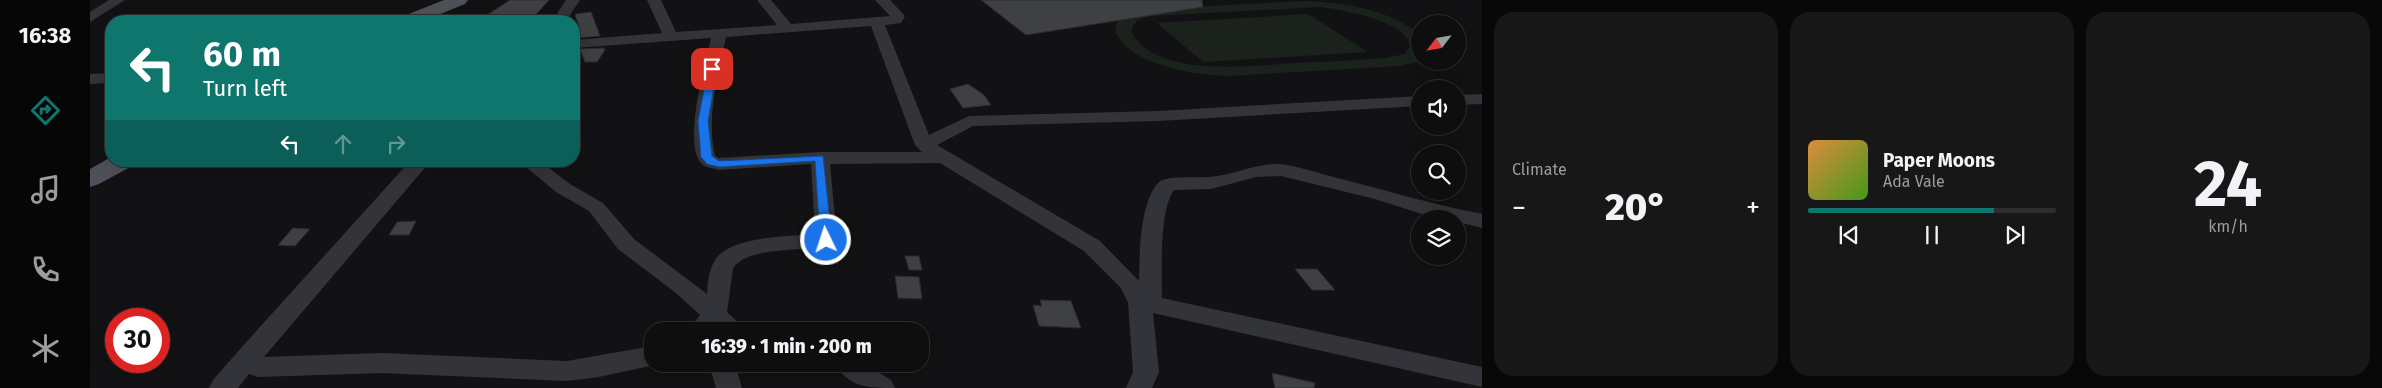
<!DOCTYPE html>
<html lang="en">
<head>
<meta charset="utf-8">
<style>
	:root { --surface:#0e0e0f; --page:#171718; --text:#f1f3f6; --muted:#9b9c9e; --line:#2e2e2f; --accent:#0f766e }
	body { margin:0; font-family:"Fira Sans",sans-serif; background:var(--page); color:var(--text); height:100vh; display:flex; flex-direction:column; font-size:19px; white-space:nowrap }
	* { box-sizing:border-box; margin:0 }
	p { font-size:16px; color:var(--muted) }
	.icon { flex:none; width:28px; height:28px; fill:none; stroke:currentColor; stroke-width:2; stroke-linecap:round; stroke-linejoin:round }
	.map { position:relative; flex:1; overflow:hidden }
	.side { display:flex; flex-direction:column; gap:12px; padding:12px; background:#080808; width:900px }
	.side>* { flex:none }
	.top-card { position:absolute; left:15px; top:15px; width:475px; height:152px; border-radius:20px; box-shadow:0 5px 20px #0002,0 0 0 1px var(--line); background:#0f766e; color:#fff; overflow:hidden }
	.needle { width:32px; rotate:239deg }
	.tools { position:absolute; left:1321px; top:15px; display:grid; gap:10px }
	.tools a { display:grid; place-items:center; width:55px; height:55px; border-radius:50%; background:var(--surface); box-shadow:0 5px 20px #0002,0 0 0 1px var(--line); font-size:25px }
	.speed { position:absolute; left:15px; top:308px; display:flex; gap:10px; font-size:25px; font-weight:700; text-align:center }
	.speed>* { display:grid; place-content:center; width:65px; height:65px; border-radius:50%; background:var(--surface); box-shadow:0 5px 20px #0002,0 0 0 1px var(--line); line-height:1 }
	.speed .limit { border:8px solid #d22; background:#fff; color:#111 }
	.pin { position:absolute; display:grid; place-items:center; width:42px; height:42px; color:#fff; margin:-21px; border-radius:10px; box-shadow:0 2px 8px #0006 }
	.me { position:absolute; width:55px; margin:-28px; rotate:356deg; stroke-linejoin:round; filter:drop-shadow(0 0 4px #0008) }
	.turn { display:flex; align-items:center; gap:18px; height:105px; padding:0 15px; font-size:22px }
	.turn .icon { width:65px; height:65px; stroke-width:2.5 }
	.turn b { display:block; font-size:35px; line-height:42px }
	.lanes { display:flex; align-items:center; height:48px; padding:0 15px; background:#0003; justify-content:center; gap:25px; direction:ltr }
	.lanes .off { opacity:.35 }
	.big { font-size:38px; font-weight:800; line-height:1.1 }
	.side .widget { flex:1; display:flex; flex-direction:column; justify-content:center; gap:8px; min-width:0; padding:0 18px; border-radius:20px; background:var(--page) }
	.side .dial { align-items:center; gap:0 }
	.dial b { font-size:65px; line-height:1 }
	.song { display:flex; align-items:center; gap:15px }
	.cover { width:60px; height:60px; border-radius:8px; background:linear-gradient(135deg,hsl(30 70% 55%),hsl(100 70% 35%)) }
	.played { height:5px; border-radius:2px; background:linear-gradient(90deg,var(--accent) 75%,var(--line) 75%) }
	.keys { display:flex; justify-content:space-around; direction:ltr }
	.heat { display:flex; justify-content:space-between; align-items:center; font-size:28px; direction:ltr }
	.side .tiles { flex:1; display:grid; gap:12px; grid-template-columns:repeat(3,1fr) }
	.trip { position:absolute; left:554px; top:322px; width:285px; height:50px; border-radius:20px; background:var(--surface); box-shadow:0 5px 20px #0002,0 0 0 1px var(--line); font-weight:800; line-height:50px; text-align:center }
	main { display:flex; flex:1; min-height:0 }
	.dock { display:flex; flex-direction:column; width:90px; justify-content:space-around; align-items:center; background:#060606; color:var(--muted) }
	.dock .icon { width:35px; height:35px }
	.dock .on { color:var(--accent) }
	.dock b { font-size:22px; color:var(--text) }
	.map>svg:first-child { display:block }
</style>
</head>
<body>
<main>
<nav class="dock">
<b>16:38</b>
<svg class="icon on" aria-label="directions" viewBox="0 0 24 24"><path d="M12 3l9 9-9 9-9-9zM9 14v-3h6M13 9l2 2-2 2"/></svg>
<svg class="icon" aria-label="music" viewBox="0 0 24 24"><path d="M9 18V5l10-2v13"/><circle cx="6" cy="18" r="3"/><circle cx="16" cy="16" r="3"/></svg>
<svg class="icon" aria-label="phone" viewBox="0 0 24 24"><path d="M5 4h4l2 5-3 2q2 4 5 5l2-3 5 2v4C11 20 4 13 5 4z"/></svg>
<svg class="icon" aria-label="climate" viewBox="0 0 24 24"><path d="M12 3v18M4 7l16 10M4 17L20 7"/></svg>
</nav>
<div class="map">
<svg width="1392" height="388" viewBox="0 0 1392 388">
	<rect width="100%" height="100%" fill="#121214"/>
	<path fill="#1a221b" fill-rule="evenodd" d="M1216,1C1253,2 1300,10 1330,34L1331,61L1310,66L1139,76C1105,75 1042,66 1025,32L1027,20L1058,9ZM1230,7C1252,10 1316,20 1320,46L1314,54L1296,58C1266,60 1235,62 1204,63C1162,66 1066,78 1042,33C1041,21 1052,18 1062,16Z
		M1218,14L1278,52L1113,62L1067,23Z"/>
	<path fill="#3e4044" stroke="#2c2c30" d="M420,0H459L440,21H406L391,19Z
		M891,0H1112L1113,7L936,35Z
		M501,12L510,36L486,38L484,28L489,27L485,14Z
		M514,48L515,50L507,62H495L490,49Z
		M878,84L894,95L901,105L873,108L860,89Z
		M326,221L319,235H299L307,222Z
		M203,228L220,229L205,246L188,245Z
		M815,256H829L832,270H819Z
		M1205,269H1227L1245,290H1222Z
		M805,276L829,277L832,299L808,298Z
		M950,300L981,301L991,328L949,326L943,305L952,306Z
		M1182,373L1225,383L1224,388H1185Z"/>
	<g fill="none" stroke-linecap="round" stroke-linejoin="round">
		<path fill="#333439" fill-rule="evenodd" d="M19,0H35L0,22V12Z
			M476,0H490L476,21H462Z
			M557,0H571L586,32L687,25L667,0H681L701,24L800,16L785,0H800L815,16L811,23L795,25L839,135L879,116L1068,111L1330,96V106L1068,121L883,126L847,145L1010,241L1049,281C1050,253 1049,203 1069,182C1076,175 1107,178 1118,177C1142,176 1162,164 1189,164C1205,165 1224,172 1240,176C1291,189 1341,204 1392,214V228L1368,222V219H1351L1335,215L1285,199L1191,176L1166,177L1121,189L1084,190C1069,210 1072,273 1072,298L1392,367V387L1063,313L1069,372L1062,388H1036L1043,372L1038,302L1030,287L994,251L850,163L740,164L747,240L744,245C719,252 659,245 643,268L637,312L651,325L654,331H597L610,315L586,293L528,249L499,211L466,192L429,161H450L480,184L513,203L544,239L617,294C618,281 619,264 630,254C650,237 699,236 725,234L721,164L629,170C623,168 615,168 611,163C593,143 615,63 621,38L484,48V40L572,33ZM781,26L825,145L832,152H730L629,158L625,156C616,117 628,75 636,37Z
			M21,73V83L0,84V74Z
			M1392,94V104L1368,105V95Z
			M320,161H343L333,170L174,357L292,353L477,361L562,346V364H569L509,377L477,381L292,373L168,377L159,374L148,388H119L123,380L151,348Z
			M619,364H645L652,388H626Z
			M745,364H775L801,380L805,388C778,388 760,388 745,364Z"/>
		<path fill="#4f5158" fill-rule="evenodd" d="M354,0H378L375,4L333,21H309L311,17Z
			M21,157V161H45L42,166L9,184L0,187V169Z"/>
	</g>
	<path fill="#1a73e8" stroke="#114b97" d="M622,66L627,69L618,121L622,156L629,161L733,156L742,240L740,243H731L730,240L725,161L629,167L617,164L611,157L608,121L618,69Z"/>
</svg>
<div class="tools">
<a><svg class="needle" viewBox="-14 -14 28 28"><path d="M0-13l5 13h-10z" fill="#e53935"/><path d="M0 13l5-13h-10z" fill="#9b9c9e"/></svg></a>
<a><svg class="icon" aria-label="sound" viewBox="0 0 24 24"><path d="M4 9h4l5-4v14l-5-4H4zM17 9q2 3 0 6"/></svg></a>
<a><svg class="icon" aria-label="search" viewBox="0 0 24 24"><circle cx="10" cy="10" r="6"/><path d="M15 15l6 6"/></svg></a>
<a><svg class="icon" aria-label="layers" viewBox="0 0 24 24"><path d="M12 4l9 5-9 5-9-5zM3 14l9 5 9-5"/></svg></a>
</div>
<div class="speed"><div class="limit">30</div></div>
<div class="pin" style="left:622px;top:69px;background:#d93025"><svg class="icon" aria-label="arrive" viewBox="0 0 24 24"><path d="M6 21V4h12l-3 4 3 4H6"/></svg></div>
<svg class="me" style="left:736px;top:240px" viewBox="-20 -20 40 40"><circle r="17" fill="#1a73e8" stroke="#fff" stroke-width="3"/><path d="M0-11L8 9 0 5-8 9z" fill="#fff"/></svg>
<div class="trip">16:39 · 1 min · 200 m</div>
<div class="top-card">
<div class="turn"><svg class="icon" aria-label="left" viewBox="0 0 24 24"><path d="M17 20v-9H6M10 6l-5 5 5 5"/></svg><div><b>60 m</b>Turn left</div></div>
<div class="lanes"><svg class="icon" aria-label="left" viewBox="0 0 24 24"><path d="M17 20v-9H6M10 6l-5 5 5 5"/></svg><svg class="icon off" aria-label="ahead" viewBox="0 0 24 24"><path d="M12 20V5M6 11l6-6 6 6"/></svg><svg class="icon off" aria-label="right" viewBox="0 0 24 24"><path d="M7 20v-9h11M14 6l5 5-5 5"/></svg></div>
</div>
</div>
<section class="side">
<div class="tiles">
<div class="widget"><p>Climate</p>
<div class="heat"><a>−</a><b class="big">20°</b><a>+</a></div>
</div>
<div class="widget">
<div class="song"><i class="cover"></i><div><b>Paper Moons</b><p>Ada Vale</p></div></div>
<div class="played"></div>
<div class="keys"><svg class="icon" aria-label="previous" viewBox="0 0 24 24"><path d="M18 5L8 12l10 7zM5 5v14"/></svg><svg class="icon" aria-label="pause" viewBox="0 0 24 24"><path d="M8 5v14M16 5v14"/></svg><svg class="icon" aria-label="next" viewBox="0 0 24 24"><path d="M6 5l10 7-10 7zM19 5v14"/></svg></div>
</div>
<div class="widget dial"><b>24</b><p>km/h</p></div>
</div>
</section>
</main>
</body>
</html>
